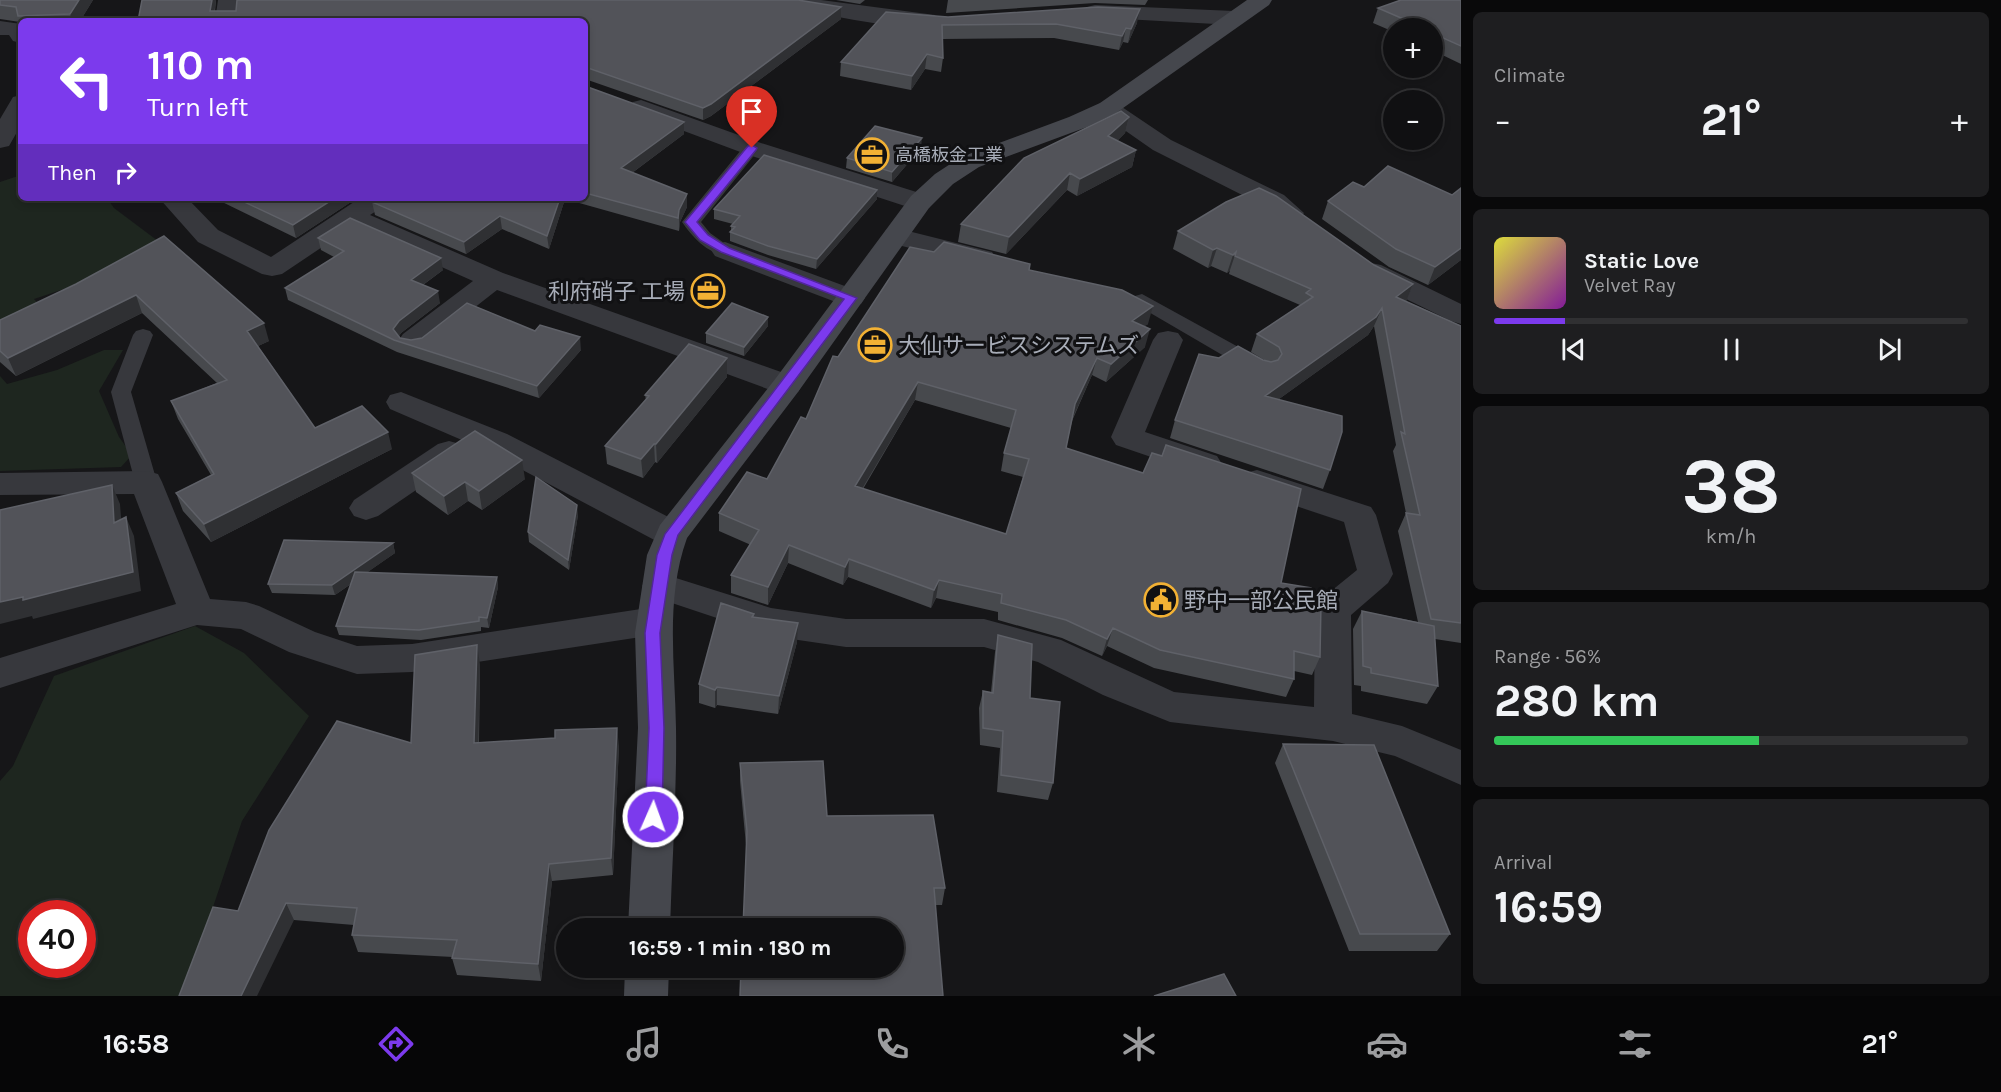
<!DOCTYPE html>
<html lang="en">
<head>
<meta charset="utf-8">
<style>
	:root { --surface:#101012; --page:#1e1e20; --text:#f1f3f6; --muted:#9c9d9f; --line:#303032; --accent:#7c3aed }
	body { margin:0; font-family:Karla,"Noto Sans JP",sans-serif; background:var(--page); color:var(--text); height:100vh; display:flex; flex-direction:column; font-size:22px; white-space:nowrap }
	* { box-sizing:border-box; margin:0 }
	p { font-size:20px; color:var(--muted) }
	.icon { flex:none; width:33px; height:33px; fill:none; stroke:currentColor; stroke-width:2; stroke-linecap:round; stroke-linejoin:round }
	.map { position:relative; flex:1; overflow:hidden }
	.sheet { display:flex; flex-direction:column; gap:12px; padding:12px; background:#09090a; width:540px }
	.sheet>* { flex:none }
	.top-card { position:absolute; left:18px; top:18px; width:570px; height:183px; border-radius:9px; box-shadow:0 3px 9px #0003,0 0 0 2px var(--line); background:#7c3aed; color:#fff; overflow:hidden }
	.tools { position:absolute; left:1383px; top:18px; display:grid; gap:12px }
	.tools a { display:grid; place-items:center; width:60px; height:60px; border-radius:50%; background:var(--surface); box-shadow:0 3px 9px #0003,0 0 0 2px var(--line); font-size:30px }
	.speed { position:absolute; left:18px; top:900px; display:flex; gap:12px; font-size:30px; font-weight:700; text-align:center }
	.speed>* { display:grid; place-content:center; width:78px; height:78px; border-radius:50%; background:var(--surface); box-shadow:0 3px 9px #0003,0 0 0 2px var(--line); line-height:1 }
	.speed .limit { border:9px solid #d22; background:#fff; color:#111 }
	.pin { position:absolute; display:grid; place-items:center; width:51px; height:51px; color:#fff; margin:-62px -26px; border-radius:50% 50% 50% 0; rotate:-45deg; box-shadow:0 0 6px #0007 }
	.pin .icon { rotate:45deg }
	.me { position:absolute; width:66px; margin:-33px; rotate:2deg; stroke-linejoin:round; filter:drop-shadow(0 0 4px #0008) }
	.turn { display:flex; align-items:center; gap:21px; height:126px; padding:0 30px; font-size:27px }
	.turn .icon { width:78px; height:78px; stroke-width:2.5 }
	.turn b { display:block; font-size:42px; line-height:51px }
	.then { display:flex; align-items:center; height:57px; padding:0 30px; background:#0003; gap:12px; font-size:22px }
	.big { font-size:45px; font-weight:700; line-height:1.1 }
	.sheet .card { flex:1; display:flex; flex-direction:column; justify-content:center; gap:9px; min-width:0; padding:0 21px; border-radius:9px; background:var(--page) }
	.sheet .dial { align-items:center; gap:0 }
	.dial b { font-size:78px; line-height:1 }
	.song { display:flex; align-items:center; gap:18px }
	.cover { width:72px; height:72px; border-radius:9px; background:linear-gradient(135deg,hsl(60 70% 55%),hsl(290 70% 35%)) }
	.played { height:6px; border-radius:3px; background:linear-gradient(90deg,var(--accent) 15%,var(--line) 15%) }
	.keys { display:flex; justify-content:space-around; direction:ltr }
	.heat { display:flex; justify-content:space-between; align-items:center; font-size:33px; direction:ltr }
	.charge { height:9px; border-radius:4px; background:linear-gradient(90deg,#34c759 56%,var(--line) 0) }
	.trip { position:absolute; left:556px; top:918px; width:348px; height:60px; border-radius:30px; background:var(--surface); box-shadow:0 3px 9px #0003,0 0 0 2px var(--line); font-weight:700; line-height:60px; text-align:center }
	.tabs { display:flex; height:96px; justify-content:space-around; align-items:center; background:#060607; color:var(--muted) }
	.tabs .icon { width:42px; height:42px }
	.tabs .on { color:var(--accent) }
	.tabs b { font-size:27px; color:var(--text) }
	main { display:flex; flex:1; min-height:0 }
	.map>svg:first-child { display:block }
</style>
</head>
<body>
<main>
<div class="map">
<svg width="1461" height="996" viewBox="0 0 1461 996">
	<rect width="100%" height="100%" fill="#161618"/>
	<path fill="#1e261f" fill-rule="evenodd" d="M21,175V198H107L114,208L166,247L67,288L34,299L47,313L0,335V182Z
		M104,350H123L99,391L119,437L132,455L121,467L0,471V376L7,384L57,370Z
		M195,626L244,653L309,716L242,821L183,996H0V781L13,766L54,676ZM32,914H82V964H32Z"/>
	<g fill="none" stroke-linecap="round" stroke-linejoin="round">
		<path fill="#37383d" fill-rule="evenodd" d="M752,143L758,144L760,148L701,222L710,233L734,250L732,254C712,259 692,237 682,222L746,144Z
			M1142,294L1262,360L1265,365L1262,370L1255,372L1248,370L1135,304L1132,300L1135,296Z
			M143,329L150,331L153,335L131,392L157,482L154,487L146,490L138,487L135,482L111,392L133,335L136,331Z"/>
		<path fill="#37383d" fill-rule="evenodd" d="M218,0H240L237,21H215Z
			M770,0H821L935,15L938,20L935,25C902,33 817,12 781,6L773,5Z
			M1095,5L1234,11L1242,13L1245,18L1242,23L1234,25L1087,17L1084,12L1087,7Z
			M0,21L21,24V43L13,41L9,35H0Z
			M21,95V125L9,146L0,148V119L13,97Z
			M641,100L761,143L929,196L933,202L929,208L920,210L911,208L743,153L633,112L629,107L633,102Z
			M1108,101L1116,103L1171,140L1284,195L1304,213L1300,219C1285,222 1278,216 1266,207L1153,150L1100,113L1096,108L1100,103Z
			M159,198H187L218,230L271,257L360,198H391L387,204L370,215L503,273L798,378L802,385L798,392L787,395L776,392L497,290L423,348L413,350L403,348L398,341L403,334L473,281L352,227L282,274L272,276L262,274L198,242Z
			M896,228L992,252L996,258L992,264L982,266L886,242L883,236L886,230Z
			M725,242L861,292L865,298L861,304L851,307L841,304L715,256L711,250L715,244Z
			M1371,263L1381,265L1461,304V324L1451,321L1361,277L1357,271L1361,265Z
			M1168,331L1178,333L1183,340L1145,432L1217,456L1222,464L1217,472L1206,475L1195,472L1116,445L1111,437L1153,340L1158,333Z
			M401,392L507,434L684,525L689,534L684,543L672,546L660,543L485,450L390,409L386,402L390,395Z
			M449,441L460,444L465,452L460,460L378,516L366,520L354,516L349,508L354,500L438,444Z
			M1257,470L1371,507L1376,515L1393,574L1388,583L1351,615L1352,714L1402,726L1461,750V785L1395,756L1333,741L1170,722L1103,695L1038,662L984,647H846L771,636L648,595L642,586L648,577L660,573L771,608L846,619H984L1061,640L1174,692L1314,707L1315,610L1320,600L1357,570L1344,522L1245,489L1241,481L1245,473Z
			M146,471L158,474L162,482L210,599L246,602L259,606L315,632L357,646L412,644L654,607L667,611L672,621L667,631L654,635L412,672L357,674L289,652L241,629L197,625L0,688V658L176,604L134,494L0,495V473Z"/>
		<path fill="#45474d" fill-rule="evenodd" d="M1247,0H1272L1269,5L1116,113L1087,127L979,167L953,184L929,208L798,392L687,538C665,599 675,664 676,728C677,794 672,861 670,928H628L638,728L635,633L647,555L660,525L776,378L911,196L935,174L961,157L1069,117L1100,103Z
			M625,968H669L668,996H624Z"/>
	</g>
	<path fill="#47494d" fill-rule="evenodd" d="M0,0H93L80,21H21V24L20,22L0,19Z
		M142,0H216L215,11L841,7V19L711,116L703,120L585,79V21H138Z
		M836,0H865L860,4Z
		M948,0H1148L1145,5L1095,3L946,13Z
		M1461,0V64L1432,50V28H1394V32L1373,23L1378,8Z
		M948,17L1137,23L1128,43L1123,42L1119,50L1054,38L942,39L943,58L941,72L925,69L911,90L840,76L841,62Z
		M585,86L684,122V134L632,173L687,194V207L680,222L679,231L565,199L549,249L502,229L466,254L375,215L372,202L379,198H585Z
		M1129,117L1125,133L1117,141L1136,150L1132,167L1077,196L1067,190L1006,254L958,242L961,224Z
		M921,148L892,182L846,168L847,158Z
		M1364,187L1452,195L1461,188V260L1428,285L1389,267L1322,219L1328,201Z
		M877,190V199L816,269L768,255L730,241V232L731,231V226L733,224L714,219V209Z
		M214,198H357L296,238Z
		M1178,231L1374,265L1413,284L1406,301L1461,326V643L1435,639L1438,686L1427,704L1361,691V686L1354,685L1353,629L1362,611L1418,622L1398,531L1406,513L1393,451L1396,445L1374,326L1368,335L1279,399L1330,470L1323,489L1170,438L1175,420L1219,358L1266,361L1251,352L1257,334L1300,305L1229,274L1230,270L1227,273L1211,266L1208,268L1173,249Z
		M164,236L269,341L258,346L315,428L392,449L211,542L183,511L176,493L211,475L178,419L171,401L217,383L142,313L16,376L0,362V320L76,284Z
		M318,238L443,270L423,285L440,303L401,333L399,336L400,338L411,340L581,350L539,398L397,352L288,300L285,288L334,257L321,250Z
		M934,252L1029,270L1148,324L1144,326L1145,347L1106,382L1092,375L1072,421L1066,448L1310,601L1320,657L1312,675L1294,671V679L1286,697L1154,668L1107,646L1102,656L1062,638L998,620V612L936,598L931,608L848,577L843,585L788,563L768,605L731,593V575L751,545L719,531V513L767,479L806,419L838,357ZM915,400L1011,428L1004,453L1001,471L1023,477L1006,534L863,489Z
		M768,326L744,356L706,343V333Z
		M727,358V377L657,463L655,462L643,478L607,464L605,446L646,400L645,395Z
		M412,473L525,479L482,510L468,501L448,515L416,492Z
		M578,515L569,570L529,542L528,532Z
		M393,543L395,553L366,573L497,577L498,587L489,628L481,627V631L421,640L339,635L336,626L351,584L335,595L272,593L268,584Z
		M754,614V618L797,642L778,714L717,705L715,708L699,703V684Z
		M998,635L1030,698L1053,783L1048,800L997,792L1000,748L980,745L979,708L983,691L991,692L995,652Z
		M480,664L479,743L619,746L613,875L552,881L541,981L457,975L452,958L453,957L358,952L352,935L354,925L294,920L238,911L411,743Z
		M1283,744L1450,934L1437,951H1349L1275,763Z
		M740,763L945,888L942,905H936L746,845L740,781Z"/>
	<path fill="#2f3033" d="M79,0H93L80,21H72L70,14Z
		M212,0H216L213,21L210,11Z
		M841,7V19L711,116L703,120V108Z
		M1140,9L1137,23L1128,43L1131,29Z
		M1126,28L1123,42L1119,50L1122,36Z
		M927,54L925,69L911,90L912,76Z
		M1129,117L1125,133L1105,153L1108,136Z
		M684,122V134L621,181V168Z
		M922,138L921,148L892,182V172Z
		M1136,150L1132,167L1077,196L1080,179Z
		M1070,173L1067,190L1006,254L1009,237Z
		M877,190V199L816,269L817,259Z
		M687,194V207L680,222L679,231V210Z
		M335,198H357L296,238L293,225Z
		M560,198H565V199L549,249L547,236Z
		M500,216L502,229L466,254L464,242Z
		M1217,248L1211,266L1208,268L1213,250Z
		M1461,248V260L1428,285L1435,267Z
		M1236,252L1230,270L1227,273L1233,255Z
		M441,258L443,270L413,292L411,280Z
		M1413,284L1406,302L1396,297Z
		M438,291L440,303L401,333L396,341L393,329L399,321Z
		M136,295L142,313L16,376L8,358Z
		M1153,306L1148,324L1128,339L1132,321Z
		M1382,308L1374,326L1368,335L1258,414L1265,396Z
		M768,317V326L744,356V347Z
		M264,323L269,341L252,349L247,331Z
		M1150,329L1145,347L1106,382L1111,364Z
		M580,337L581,350L539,398L537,386Z
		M727,358V377L657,463L656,444Z
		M1097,358L1092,375L1071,422L1075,404Z
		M918,382L915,400L853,504L855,486Z
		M388,432L392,449L211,542L204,524Z
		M654,444L655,462L643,478L641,459Z
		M522,460L525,479L482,510L479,491Z
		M465,482L468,501L448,515L444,496Z
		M112,485L120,504L123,542L114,523Z
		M577,505L578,515L569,570L568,560Z
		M126,517L134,536L141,591L33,619L32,616L0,624V602Z
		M393,543L395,553L335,595L332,585Z
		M789,545L788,563L768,605V587Z
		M849,559L848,577L843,585L845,567Z
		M497,577L498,587L489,628L487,618Z
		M939,580L936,598L931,608L934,590Z
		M798,623L797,642L778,714L779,696Z
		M1113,628L1107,646L1102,656L1107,639Z
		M477,645L480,664L478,762L474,743Z
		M717,687V705L715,708V690Z
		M617,728L619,746L613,875L611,858Z
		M549,864L552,881L541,981L538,964Z
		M286,903L294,920L257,996H241Z"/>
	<path fill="#525359" stroke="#5f6168" stroke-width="1.5" fill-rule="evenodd" d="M0,0H79L70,14L18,16L16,7L0,5Z
		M142,0H212L210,11H236L237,0H798L841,7L711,104L703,108L585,67V21H138Z
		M1401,0H1461V46L1432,33V28H1424L1378,8Z
		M1098,7L1140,9L1131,29L1126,28L1122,36L1056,24L942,25L943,58L927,54L912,76L841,62L886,12L948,17Z
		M585,86L684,122L621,168L687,194L679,210L678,218L585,193Z
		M1121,111L1129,117L1108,136L1136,150L1080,179L1070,173L1009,237L961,224L1024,158Z
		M875,126L922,138L892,172L847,158Z
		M764,155L877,190L817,259L768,246L730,232L735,227L731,226L740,216L714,209Z
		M1388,166L1452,195L1461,188V248L1435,267L1396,249L1328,201L1353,182L1364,187Z
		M1259,188L1276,196L1374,265L1413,284L1396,297L1461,326V623L1431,619L1406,513L1420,515L1401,432L1405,434L1382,308L1376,317L1265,396L1342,416V432L1330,470L1175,420L1199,354L1219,358L1238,346L1263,360L1271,362L1278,360L1282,354L1279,347L1257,334L1313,297L1306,293L1311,289L1235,256L1236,252L1233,255L1217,248L1213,250L1178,231L1226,202Z
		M236,198H335L293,225Z
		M379,198H560L547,236L500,216L464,242L372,202Z
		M350,218L441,258L411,280L438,291L399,321L393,329L400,338L411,340L422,338L467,303L535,331L540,325L580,337L537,386L394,340L285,288L344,251L318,238Z
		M164,236L264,323L247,331L315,428L362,406L388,432L204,524L176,493L214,474L171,401L227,380L136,295L8,358L0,351V320L76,284Z
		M944,242L1030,264L1029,270L1122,290L1153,306L1132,321L1150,329L1111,364L1097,358L1075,404L1066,448L1143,473L1152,453L1162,456L1166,445L1301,489L1281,583L1311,588L1310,601L1321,603L1320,657L1294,651V679L1160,650L1113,628L1107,639L1066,620L1001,603L1002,594L939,580L934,590L849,559L845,567L789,545L768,587L731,575L759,530L719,513L747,472L767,479L801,417L806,419L833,356L838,357L910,247L934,252ZM918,382L1016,410L1004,453L1029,459L1006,534L855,486Z
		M732,303L768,317L744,347L706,333Z
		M689,344L727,358L656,444H654L641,459L605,446L649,396L645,395Z
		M475,431L522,460L479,491L465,482L444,496L412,473Z
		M536,477L577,505L568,560L528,532Z
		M112,485L114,523L126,517L133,572L23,600V597L0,602V510Z
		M284,540L393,543L332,585L268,584Z
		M355,572L497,577L487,618L479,617V621L419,630L336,626Z
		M721,603L754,614L752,617L798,623L779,696L717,687L715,690L699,684Z
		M1362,611L1434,626L1438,686L1371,673V668L1363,666Z
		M998,635L1032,644L1030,698L1060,702L1053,783L1001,775L1003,731L983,728V691L993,693Z
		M477,645L474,743L555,738V730L617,728L611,858L549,864L538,964L452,958L457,940L352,935L357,908L286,903L241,996H179L213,907L238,911L269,830L337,721L411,743L415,655Z
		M1283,744L1374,745L1450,934H1360Z
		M823,761L827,816L933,815L945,888H934L943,996H740L741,968H894V928H743L747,831L740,763Z
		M1224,974L1236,996H1154Z"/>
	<path fill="#7c3aed" stroke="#51269a" stroke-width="1.5" d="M752,145L757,148L756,150L697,222L708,235L729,248L857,298L678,535L672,555L660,633L664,728L662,817L659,822L653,824L647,822L645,817L649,728L645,633L657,555L665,534L844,299L721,252L700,240L685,222L748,146Z"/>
	<defs>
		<g id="office-ring" transform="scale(1.725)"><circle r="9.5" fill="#111113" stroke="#f2b134" stroke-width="1.5"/><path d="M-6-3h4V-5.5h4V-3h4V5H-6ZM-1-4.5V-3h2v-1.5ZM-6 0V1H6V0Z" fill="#f2b134"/></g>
		<g id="civic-ring" transform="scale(1.725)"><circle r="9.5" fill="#111113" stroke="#f2b134" stroke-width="1.5"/><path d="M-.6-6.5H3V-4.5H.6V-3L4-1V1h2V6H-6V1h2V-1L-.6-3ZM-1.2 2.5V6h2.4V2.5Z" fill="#f2b134"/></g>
	</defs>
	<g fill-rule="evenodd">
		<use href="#office-ring" x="872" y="155"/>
		<use href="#office-ring" x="708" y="291"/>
		<use href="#office-ring" x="875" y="345"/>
		<use href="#civic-ring" x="1161" y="600"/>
	</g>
	<g text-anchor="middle" stroke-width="6" stroke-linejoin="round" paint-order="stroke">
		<g font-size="18" fill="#a8adb8" stroke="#111113" text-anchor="start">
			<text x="895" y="161">高橋板金工業</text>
		</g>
		<g font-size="22" fill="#a8adb8" stroke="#111113" text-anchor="start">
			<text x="685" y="299" text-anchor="end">利府硝子 工場</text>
			<text x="898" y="353">大仙サービスシステムズ</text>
			<text x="1184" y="608">野中一部公民館</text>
		</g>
	</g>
</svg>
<div class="tools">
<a>+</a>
<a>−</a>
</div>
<div class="speed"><div class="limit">40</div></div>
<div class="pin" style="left:752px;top:148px;background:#d93025"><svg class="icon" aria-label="arrive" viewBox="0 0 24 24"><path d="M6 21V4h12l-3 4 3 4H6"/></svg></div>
<svg class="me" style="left:653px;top:817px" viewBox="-20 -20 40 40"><circle r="17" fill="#7c3aed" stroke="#fff" stroke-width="3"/><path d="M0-11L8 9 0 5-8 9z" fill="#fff"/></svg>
<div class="trip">16:59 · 1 min · 180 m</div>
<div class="top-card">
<div class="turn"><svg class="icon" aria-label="left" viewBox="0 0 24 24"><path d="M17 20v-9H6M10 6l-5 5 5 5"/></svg><div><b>110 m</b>Turn left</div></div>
<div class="then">Then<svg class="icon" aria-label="right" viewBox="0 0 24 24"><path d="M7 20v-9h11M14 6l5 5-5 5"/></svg></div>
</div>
</div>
<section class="sheet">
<div class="card"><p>Climate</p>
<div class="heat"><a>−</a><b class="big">21°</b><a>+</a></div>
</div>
<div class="card">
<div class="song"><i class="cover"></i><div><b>Static Love</b><p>Velvet Ray</p></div></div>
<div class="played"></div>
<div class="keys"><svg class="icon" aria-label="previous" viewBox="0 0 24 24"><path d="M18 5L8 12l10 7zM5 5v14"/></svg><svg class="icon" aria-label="pause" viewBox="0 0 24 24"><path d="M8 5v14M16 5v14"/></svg><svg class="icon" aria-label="next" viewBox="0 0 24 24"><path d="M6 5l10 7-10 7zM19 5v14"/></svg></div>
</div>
<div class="card dial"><b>38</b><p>km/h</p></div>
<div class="card"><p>Range · 56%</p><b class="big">280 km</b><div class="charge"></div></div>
<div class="card"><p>Arrival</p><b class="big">16:59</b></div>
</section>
</main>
<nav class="tabs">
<b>16:58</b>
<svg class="icon on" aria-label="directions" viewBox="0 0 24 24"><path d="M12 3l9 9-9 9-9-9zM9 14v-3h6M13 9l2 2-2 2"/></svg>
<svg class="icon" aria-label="music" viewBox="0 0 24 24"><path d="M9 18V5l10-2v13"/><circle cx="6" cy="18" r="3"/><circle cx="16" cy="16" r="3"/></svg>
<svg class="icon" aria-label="phone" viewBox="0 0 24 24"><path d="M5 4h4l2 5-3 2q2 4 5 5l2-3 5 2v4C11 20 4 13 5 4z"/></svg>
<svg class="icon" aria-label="climate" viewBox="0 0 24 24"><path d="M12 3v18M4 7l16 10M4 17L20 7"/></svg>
<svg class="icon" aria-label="car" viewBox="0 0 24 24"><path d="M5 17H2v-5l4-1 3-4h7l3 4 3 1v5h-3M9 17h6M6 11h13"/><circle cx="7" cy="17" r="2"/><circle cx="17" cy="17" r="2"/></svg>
<svg class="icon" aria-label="filters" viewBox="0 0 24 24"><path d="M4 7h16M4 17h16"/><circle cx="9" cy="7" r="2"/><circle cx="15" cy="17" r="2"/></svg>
<b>21°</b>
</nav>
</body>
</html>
